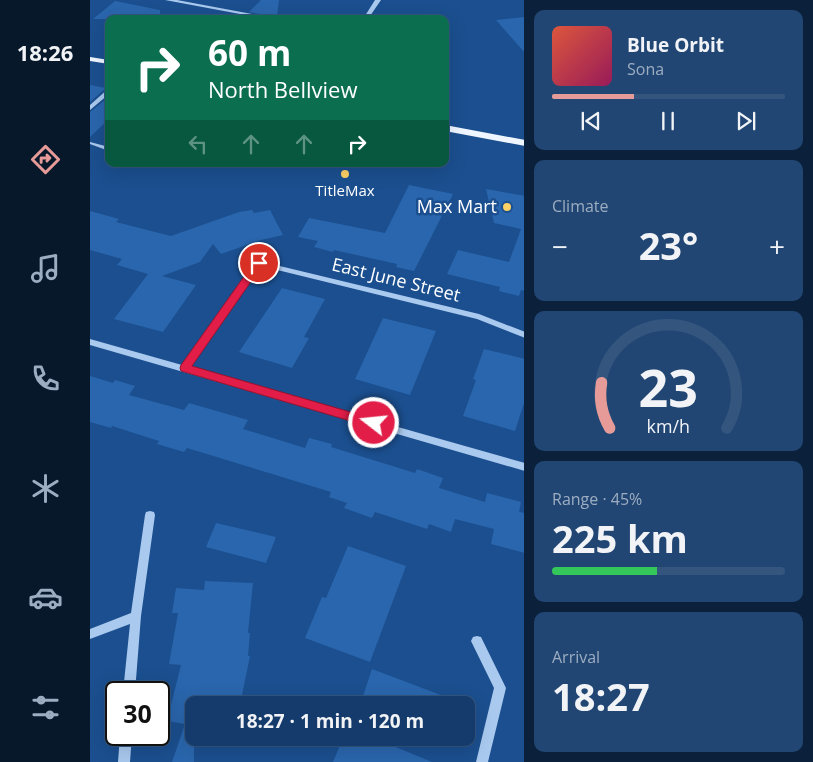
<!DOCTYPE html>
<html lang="en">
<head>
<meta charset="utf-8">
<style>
	:root { --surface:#143b6b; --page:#214673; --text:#f1f3f6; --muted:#9dadc1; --line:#33557e; --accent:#e69b98 }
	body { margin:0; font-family:"Open Sans",sans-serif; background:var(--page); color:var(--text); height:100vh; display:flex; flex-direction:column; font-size:19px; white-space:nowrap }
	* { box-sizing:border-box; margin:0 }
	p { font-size:16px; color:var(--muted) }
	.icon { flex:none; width:28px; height:28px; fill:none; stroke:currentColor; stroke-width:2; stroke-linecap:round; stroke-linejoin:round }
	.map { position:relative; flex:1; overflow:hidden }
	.sheet { display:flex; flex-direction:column; gap:10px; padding:10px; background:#0b203b; width:289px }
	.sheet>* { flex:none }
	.top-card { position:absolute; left:15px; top:15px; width:344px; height:152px; border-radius:10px; box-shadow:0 5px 20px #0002,0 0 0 1px var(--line); background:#0b6e4f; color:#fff; overflow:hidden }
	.speed { position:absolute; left:15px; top:681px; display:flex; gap:10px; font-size:25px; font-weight:700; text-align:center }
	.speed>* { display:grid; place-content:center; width:65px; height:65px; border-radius:50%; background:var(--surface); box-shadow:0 5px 20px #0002,0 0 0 1px var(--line); line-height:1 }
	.speed .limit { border:2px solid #111; border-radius:8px; background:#fff; color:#111 }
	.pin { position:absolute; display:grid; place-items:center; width:42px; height:42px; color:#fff; margin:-21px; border:2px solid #fff; border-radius:50%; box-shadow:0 1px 5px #0007 }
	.me { position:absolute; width:55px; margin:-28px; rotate:286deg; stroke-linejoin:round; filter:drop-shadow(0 0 4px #0008) }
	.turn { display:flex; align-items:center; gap:18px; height:105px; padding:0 20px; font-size:22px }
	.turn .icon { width:65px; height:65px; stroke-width:2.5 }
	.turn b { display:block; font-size:35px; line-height:42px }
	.lanes { display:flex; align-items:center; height:48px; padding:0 20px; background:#0003; justify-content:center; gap:25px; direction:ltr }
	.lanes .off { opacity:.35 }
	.big { font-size:38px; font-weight:700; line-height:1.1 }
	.sheet .tile { flex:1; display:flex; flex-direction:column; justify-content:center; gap:8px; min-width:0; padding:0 18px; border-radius:10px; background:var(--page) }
	.sheet .dial { align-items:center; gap:0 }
	.dial svg { height:130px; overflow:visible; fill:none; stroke:var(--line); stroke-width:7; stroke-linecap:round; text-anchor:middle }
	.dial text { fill:var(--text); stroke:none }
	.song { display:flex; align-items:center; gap:15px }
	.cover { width:60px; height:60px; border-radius:8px; background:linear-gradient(135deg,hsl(10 70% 55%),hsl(330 70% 35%)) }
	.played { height:5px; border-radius:2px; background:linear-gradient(90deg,var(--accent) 35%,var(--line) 35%) }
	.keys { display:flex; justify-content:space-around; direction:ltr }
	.heat { display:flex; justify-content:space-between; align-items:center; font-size:28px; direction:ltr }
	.charge { height:8px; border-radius:4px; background:linear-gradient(90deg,#34c759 45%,var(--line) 0) }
	.trip { position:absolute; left:95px; top:696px; width:290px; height:50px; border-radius:10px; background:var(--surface); box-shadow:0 5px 20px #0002,0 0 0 1px var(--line); font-weight:700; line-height:50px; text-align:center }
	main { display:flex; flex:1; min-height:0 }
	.menu { display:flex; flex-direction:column; width:90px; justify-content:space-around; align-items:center; background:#08182b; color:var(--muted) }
	.menu .icon { width:35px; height:35px }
	.menu .on { color:var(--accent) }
	.menu b { font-size:22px; color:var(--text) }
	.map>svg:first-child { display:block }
</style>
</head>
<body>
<main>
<nav class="menu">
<b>18:26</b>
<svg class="icon on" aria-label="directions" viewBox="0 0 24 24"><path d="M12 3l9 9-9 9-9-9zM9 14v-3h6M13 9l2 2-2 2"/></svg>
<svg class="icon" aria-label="music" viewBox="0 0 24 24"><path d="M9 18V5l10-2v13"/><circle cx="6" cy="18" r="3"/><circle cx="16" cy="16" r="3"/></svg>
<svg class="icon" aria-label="phone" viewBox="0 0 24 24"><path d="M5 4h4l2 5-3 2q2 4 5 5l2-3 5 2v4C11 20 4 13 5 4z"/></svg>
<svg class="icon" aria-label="climate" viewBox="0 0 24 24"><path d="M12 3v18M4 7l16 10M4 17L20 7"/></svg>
<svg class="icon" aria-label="car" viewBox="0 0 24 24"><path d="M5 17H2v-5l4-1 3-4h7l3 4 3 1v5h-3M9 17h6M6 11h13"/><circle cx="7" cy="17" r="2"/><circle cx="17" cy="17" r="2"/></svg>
<svg class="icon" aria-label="filters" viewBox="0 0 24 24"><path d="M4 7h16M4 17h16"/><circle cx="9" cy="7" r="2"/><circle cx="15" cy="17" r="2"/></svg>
</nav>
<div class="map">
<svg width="435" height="762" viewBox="0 0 435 762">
	<rect width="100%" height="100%" fill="#1b4f8f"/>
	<path fill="#2a66ad" d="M171,0H189L187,17L159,12Z
		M25,1L70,10V19H3Z
		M435,17V53L406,20Z
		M0,85L16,88L0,102Z
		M19,97V119L0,137V112Z
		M319,185L363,194L324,271L306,267L307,264L244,250L243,252L224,247L228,241L208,237L219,218L295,233Z
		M396,189L435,196V291L431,290L429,296L409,291L410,287L357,274L368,250L419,262L431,229L404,223Z
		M162,210L164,213L180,210L193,235L171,240L131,254L123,244L110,262L72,276L106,285L73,332L24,319L58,274L27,265L32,259L0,250V211L29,219L26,222L81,236L149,212Z
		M192,288L235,299L214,337L219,338L202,368L149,352Z
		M293,318L346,331L320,395L265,379Z
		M394,349L435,359V400L425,431L373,416L386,380L383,379Z
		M0,376L23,383L25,380L45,386L39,395L94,410L99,403L158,420L153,429L215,448L219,438L242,444L241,447L325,473L327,469L353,478L349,488L395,502L397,493L431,502L429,512L435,513V553L401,544L404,529L365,519L361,532L339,524L337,529L285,512L282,518L254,508L257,503L239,497L241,492L97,448L94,452L67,444L69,441L22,426L21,428L0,422Z
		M126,523L186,537L176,563L116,547Z
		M258,546L316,566L280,662L215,638L232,597L236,598Z
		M115,581L163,583L158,633H160L158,656H160L150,705H104V762H82L95,724L77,721L91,665L79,664L88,613H82L86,588L114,590Z
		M282,669L372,703V705H270Z
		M253,738H284L342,762H243Z"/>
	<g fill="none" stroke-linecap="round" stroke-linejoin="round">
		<path fill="#a9c9ee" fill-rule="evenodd" d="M75,0H87L189,19H176Z
			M285,0H291L278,19H273Z
			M19,88V94L0,110V105Z
			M0,142L19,147V151L0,144Z
			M166,261H169L389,314L435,332V338L387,319L171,266L100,368L435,463V471L0,345V339L92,365Z
			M60,511L64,512L65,515L51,616L45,692H33L40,624L0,639V629L41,613L55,515L56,512Z
			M387,636L391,637L416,688L398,762H386L404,688L381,641L383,637Z
			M30,735H42L40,762H28Z"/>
		<path fill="#f0f6ff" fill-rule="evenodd" d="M0,57L19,60V64L0,61Z
			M355,125L435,140V146L355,131Z"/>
	</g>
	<path fill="#e11d48" stroke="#92132f" d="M169,260L174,263L102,366L288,420L289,423L288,426L284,428L91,371L90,368L91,365L165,261Z"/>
	<g fill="#ffd166" stroke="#1b4f8f" stroke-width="2">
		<circle cx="255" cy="174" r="5"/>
		<circle cx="417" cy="207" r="5"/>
	</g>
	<g text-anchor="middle" stroke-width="5" stroke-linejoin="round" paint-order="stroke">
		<g font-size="15" fill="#fff" stroke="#1b4f8f">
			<text x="255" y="196">TitleMax</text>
		</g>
		<g font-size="18" fill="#fff" stroke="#1b4f8f" text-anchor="end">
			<text x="407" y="213">Max Mart</text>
		</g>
		<g font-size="18" fill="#fff" stroke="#1b4f8f">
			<text transform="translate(306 280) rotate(14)" y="6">East June Street</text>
		</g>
	</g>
</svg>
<div class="speed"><div class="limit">30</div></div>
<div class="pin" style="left:169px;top:263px;background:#d93025"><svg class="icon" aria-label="arrive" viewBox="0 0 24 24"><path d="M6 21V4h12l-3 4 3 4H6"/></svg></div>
<svg class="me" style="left:284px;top:423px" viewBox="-20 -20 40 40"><circle r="17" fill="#e11d48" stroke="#fff" stroke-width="3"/><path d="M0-11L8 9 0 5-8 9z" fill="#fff"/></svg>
<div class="trip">18:27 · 1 min · 120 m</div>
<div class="top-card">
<div class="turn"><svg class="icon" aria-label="right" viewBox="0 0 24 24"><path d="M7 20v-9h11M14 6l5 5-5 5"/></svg><div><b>60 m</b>North Bellview</div></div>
<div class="lanes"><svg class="icon off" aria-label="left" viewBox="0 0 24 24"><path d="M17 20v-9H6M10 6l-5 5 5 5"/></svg><svg class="icon off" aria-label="ahead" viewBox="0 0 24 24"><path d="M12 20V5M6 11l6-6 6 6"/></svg><svg class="icon off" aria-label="ahead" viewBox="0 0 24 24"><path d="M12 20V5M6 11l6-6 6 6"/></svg><svg class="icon" aria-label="right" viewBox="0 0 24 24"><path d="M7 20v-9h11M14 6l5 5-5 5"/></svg></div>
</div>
</div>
<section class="sheet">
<div class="tile">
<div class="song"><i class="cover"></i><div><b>Blue Orbit</b><p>Sona</p></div></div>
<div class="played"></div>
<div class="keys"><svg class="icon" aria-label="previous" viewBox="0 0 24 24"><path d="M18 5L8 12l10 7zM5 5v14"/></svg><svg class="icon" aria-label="pause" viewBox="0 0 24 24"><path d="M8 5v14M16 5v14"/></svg><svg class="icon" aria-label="next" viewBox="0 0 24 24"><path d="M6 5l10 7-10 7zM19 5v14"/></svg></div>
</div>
<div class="tile"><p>Climate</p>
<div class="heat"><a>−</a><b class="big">23°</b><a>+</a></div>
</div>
<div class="tile dial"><svg viewBox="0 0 100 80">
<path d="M14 69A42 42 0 1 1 86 69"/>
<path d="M14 69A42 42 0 0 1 9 41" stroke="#e69b98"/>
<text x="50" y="56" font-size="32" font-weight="700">23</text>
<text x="50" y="72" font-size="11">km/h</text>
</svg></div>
<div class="tile"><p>Range · 45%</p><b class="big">225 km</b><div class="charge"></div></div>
<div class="tile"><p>Arrival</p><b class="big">18:27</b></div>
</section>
</main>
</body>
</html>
